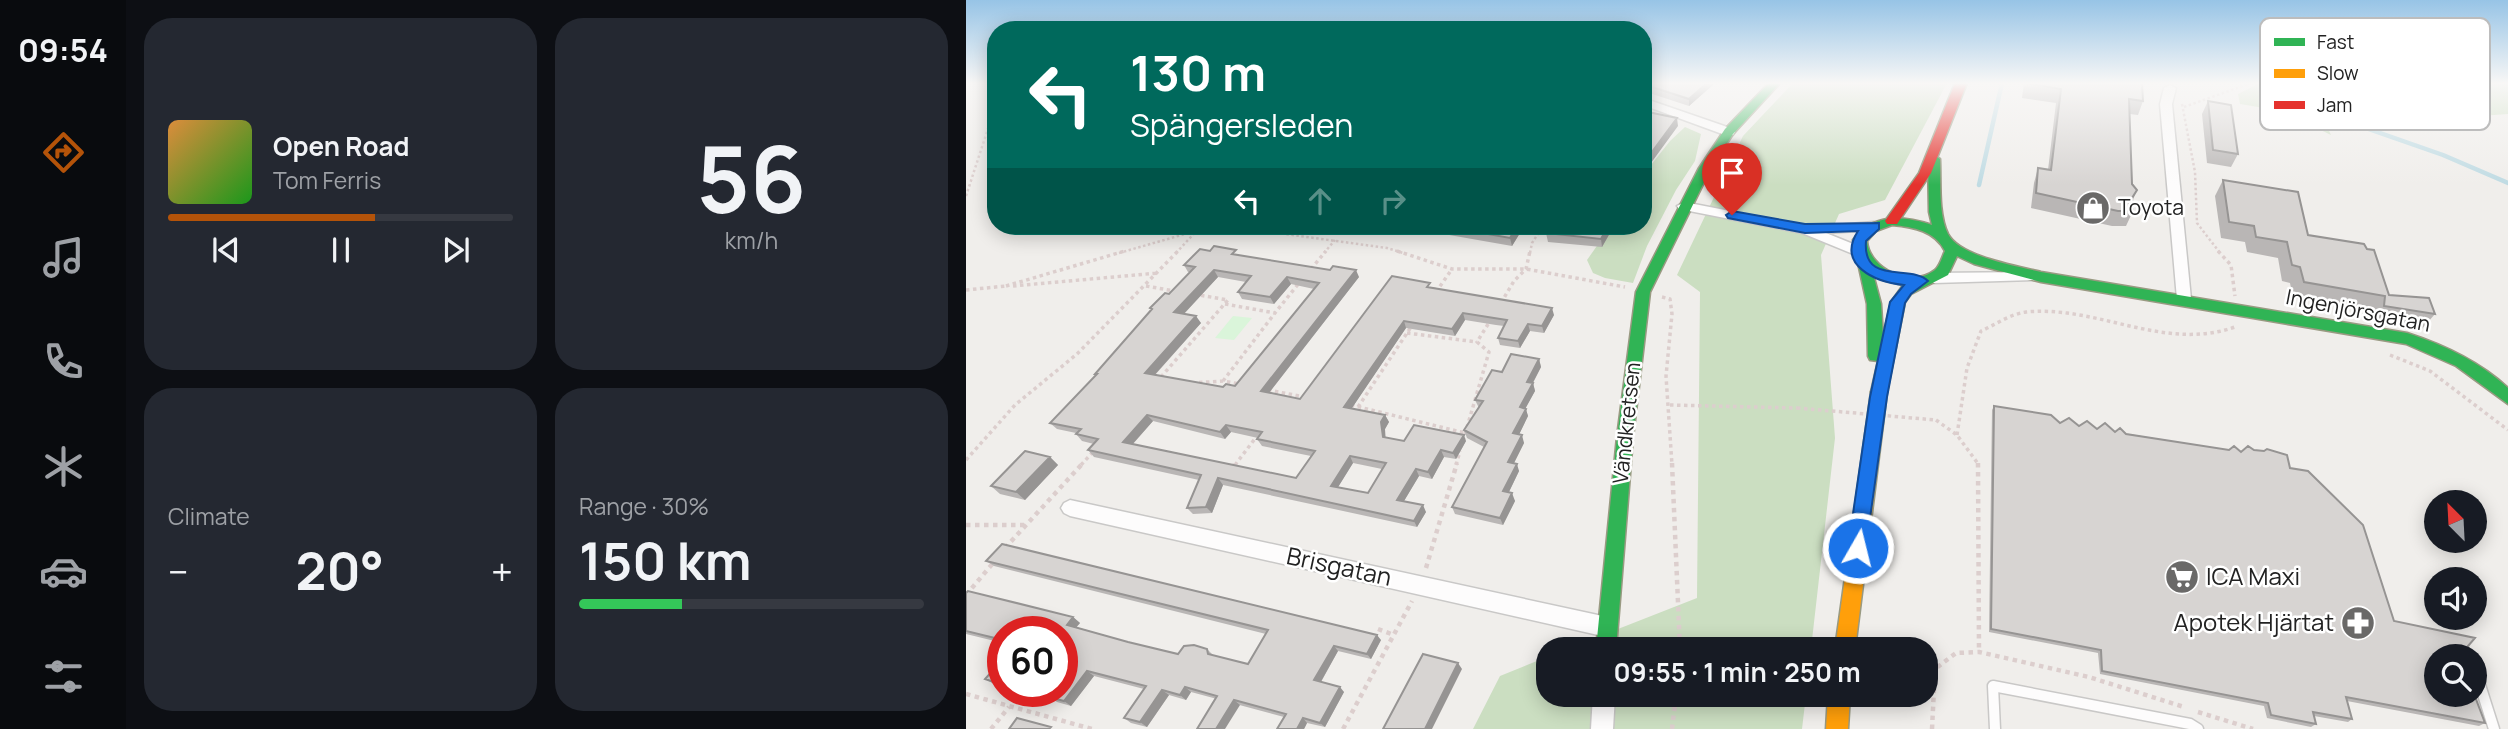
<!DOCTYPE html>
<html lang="en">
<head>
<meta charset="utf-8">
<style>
	:root { --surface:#171b24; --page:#242831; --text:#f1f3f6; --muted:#9ea1a6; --line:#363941; --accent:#b45309 }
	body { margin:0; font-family:Manrope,sans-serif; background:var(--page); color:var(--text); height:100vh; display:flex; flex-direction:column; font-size:26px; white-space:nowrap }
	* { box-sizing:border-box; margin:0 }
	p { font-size:23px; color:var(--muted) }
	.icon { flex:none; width:38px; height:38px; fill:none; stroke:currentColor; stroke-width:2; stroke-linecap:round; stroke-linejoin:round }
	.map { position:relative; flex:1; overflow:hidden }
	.side { display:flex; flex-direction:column; gap:18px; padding:18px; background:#0d0f14; width:840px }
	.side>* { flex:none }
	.hud { position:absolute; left:21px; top:21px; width:665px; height:214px; border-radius:28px; box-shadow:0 4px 18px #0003; background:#00695c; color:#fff; overflow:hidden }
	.needle { width:46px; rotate:336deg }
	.tools { position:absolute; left:1458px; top:490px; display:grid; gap:14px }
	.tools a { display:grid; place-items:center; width:63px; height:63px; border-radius:50%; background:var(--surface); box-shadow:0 4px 18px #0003; font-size:35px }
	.speed { position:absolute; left:21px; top:616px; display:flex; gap:14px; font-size:35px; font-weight:700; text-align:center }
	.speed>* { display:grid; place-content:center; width:91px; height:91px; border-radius:50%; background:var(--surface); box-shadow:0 4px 18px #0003; line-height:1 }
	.speed .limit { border:10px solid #d22; background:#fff; color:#111 }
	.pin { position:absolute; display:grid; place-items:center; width:60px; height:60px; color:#fff; margin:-72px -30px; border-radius:50% 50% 50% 0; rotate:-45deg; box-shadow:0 0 7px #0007 }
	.pin .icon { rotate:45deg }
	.me { position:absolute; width:77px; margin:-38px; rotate:8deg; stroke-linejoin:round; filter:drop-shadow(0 0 5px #0008) }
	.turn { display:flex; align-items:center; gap:24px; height:147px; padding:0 28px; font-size:32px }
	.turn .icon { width:91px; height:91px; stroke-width:2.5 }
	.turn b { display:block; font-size:49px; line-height:60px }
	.lanes { display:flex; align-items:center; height:66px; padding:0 28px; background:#0003; justify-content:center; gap:35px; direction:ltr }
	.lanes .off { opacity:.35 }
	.big { font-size:52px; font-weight:700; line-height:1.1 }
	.side .widget { flex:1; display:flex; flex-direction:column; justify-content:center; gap:10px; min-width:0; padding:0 24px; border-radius:28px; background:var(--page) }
	.side .dial { align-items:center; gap:0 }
	.dial b { font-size:91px; line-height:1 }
	.song { display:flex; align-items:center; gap:21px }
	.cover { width:84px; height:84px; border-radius:10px; background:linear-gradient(135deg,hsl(30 70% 55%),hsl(120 70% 35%)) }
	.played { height:7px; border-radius:4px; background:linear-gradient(90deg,var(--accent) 60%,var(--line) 60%) }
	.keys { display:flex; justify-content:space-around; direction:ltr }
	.heat { display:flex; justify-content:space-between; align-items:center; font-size:38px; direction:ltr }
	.charge { height:10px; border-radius:5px; background:linear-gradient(90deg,#34c759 30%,var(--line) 0) }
	.side .tiles { flex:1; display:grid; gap:18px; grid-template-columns:repeat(2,1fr) }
	.trip { position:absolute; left:570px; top:637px; width:402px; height:70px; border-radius:28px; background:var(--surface); box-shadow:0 4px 18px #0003; font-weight:700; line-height:70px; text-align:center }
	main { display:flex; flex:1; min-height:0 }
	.tab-bar { display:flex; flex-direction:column; width:126px; justify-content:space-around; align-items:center; background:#090b0e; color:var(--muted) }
	.tab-bar .icon { width:49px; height:49px }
	.tab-bar .active { color:var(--accent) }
	.tab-bar b { font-size:32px; color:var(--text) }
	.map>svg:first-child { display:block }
</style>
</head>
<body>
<main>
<nav class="tab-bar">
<b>09:54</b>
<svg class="icon active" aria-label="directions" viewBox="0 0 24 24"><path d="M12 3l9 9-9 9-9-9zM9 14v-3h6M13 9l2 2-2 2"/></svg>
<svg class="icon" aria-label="music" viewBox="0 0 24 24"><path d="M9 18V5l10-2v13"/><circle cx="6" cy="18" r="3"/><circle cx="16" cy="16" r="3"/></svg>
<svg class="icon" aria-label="phone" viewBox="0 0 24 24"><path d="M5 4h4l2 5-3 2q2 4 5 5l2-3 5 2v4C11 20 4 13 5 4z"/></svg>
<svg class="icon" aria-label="climate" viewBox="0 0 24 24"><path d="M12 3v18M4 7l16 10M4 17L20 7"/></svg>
<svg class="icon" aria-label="car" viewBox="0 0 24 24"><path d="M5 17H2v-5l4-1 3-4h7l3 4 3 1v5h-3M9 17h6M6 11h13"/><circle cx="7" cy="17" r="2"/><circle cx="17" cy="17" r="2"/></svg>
<svg class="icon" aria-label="filters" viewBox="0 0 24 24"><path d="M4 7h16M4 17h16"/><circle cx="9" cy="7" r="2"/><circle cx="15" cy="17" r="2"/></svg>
</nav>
<section class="side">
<div class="tiles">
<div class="widget">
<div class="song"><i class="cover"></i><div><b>Open Road</b><p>Tom Ferris</p></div></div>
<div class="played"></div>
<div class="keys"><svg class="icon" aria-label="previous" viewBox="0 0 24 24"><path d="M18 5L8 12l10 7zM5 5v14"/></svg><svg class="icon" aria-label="pause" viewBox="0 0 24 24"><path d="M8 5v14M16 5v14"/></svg><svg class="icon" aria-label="next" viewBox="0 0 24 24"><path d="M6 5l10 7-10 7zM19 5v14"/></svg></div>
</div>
<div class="widget dial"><b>56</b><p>km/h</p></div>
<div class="widget"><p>Climate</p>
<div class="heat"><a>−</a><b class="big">20°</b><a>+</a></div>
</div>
<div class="widget"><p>Range · 30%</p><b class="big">150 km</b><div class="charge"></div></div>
</div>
</section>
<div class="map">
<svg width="1542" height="729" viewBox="0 0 1542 729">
	<rect width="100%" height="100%" fill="#f0eeeb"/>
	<path fill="#cbdec1" d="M827,83H981L919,200L873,214L855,255L869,438L845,649H601L731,598L734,292L711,275L777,136Z
		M1294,83H1542V114L1441,121L1347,98L1365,135L1316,111L1274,104L1272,94Z
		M719,127L735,134L729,161L710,190L681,246L667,283L639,278L627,273L621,260L645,226H677V175L704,141Z
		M583,656V695H840L836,729H507L534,676Z"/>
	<path fill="#daf5da" d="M267,316L286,318L268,340L249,338Z"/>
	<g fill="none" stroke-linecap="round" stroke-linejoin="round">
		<path stroke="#bfdbe3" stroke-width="4.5" d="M1297,92L1477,155L1542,183
			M1013,185L1036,83"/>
		<g stroke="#c9c8c7" stroke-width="13">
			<path id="lane" d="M1508,666L1528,729
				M1029,729L1027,686L1224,724L1232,729"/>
		</g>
		<g stroke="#c9c8c7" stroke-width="3">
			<path id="street" d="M1204,85L1210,88L1206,104L1225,299L1218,304L1211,299L1194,104L1198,88Z
				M677,98L767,129L769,132L767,135H759L677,105Z
				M718,202L846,227L908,222L915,226L908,230L860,233L897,248L899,251L892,256L836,233L713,209L711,206Z
				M1067,272L1074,277L1072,280L968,283L961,278L968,273Z
				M104,500L641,617L648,620L651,627L648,634L641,637L104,516L98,513L95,508L98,503Z
				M627,695H649L647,729H625Z"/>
		</g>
		<g stroke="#999a82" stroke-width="3">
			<path id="fast" d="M803,83H814L767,134L745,168L684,292L667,437L650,649H630L651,437L670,292L733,168L759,129Z
				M968,155L974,159C975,182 972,213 982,234C994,257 1051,266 1075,272L1441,333C1478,345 1513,361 1542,388V404L1490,366L1440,344L1075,282L1008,264L991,256L982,275L945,294L939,302L921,392L919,396H907L905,392L912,361L904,360L902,356L901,304L887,240C907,213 936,215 966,225L963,212L962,159ZM926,225C948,227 969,231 979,251C976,257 974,266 969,270C945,289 903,269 901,241L910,231ZM907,274L917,280L937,285L925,302L917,337L915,304Z"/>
		</g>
		<g stroke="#999a82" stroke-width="3">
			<path id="slow" d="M913,386L919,388L921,392L889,649H869L905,392L907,388Z
				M862,695H884L882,729H860Z"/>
		</g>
		<g stroke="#999a82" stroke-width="3">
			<path id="jam" d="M989,83H1001L965,173L931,224H921L919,221L953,173Z"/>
		</g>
		<path stroke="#dccecd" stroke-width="2.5" stroke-dasharray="2.5 2.5" stroke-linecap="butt" d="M1216,104L1229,172L1231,223L1254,253
			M1218,107L1285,83
			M0,196L30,104
			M261,226L421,248L437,253
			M153,253L226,232
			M210,253L235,226
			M358,253L369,240
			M564,253L566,243L577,226"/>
		<path stroke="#dccecd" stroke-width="3.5" stroke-dasharray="3.5 3.5" stroke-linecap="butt" d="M431,251L486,269H560L659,287
			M1252,251L1265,265L1269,296
			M345,269L360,251
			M40,286L159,251
			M47,286L192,273
			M180,286L208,291
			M0,290L40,286
			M470,292L486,269
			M696,297L704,299L706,314L700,376L706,465
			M535,303L548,281L560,269L564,251
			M259,304L309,313L333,283
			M441,333L511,342
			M1424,355L1464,371L1542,430
			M195,377L262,300L233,295
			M257,381L309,313
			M226,383L257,381L274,384
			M302,390L339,397
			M385,405L499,433
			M704,405L831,408
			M392,407L445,327
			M970,420L991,435L1013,465
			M991,435L1001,368L1015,331C1029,325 1044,314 1060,312C1132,305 1198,352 1269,327
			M497,441L523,352L511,342L524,321
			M0,460L49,405L111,354L212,251
			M115,465L126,453
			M269,465L291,436
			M490,465L494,451"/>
		<path stroke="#dccecd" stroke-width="4.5" stroke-dasharray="4.5 4.5" stroke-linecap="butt" d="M706,463L714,649
			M1012,463L1013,652
			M266,468L270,463
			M0,525H58
			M39,548L117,463
			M460,568L491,463
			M0,595L28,562
			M412,629L428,635
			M0,694L126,729
			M1232,712L1287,729
			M25,729L43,707
			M377,729L446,601
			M706,729L710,695
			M966,729L969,669L990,653L1013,652L1123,677L1218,707"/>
		<use href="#lane" stroke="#fdfcfc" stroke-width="10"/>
		<use href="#street" fill="#fdfcfc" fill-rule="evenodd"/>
		<use href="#fast" fill="#30b455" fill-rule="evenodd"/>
		<use href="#slow" fill="#ff9f0a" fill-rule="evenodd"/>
		<use href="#jam" fill="#e5322d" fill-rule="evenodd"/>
		<path stroke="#dccecd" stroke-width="3.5" stroke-dasharray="3.5 3.5" stroke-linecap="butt" d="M831,408L970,420"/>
	</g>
	<path fill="#b9b6b5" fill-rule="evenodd" d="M677,83H749L723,106L677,91Z
		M1058,83H1176L1177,101L1172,115L1164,114L1166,184L1171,190L1166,202L1167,211L1160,226H1146L1065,208L1068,183L1072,168L1082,170L1090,103L1056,98Z
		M1242,101L1272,154L1265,167L1241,163L1236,114Z
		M1257,180L1342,235L1423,295L1469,314L1455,330L1406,321L1407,312L1327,298L1324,283L1316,281L1312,258L1281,252L1279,242L1255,238L1249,196Z
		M432,226H563L559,234L554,233L546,246Z
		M648,226L636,247L582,242L580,233Z
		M273,255L393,277L303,393L334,399L466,287L588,315L578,333L564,331L554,348L534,345L532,338L538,326L530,325L499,320L489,336L440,328L385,409L419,415L423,422L419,429V437L438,441H500L490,459L478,457L466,479L453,476L438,501L460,512L451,527L257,485L246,513L227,514L221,508L233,480L128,457L122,450L128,444L116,441L110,434V433L91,429L84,423L130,376L129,374L185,310L184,308L203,294L224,272H222L218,265ZM252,277L280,282L272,292L276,299L308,304L325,284L348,289L269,386L257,387L189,375L235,323L218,314ZM187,421L259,439L265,432L292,438L291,439L296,446L345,456L330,478L167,444ZM387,463L416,469L402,493L372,487Z
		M573,359L575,367L567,383L569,391L559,408L562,416L553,434L558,443L548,463L553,471L543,492L549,501L537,525L489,514L486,507L518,447L501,438L498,430L513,408L509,400L536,372Z
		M1028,406L1094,423L1275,452L1288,450L1324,468L1428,621L1470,656L1519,723L1513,726L1381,701L1386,719L1382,722L1348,716L1350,724L1345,727L1301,718L1298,706L1134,674L1132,653L1023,632L1026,410Z
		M84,457L92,465L59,500L34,494L25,486Z
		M20,561L415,640L405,659L372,651L355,682L378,692L359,727L341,723L338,729H311L318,717L225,692L220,700L203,695L181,727L165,723L158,718L178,689L128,676L105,706L91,702L83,697L104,670L96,667V632H37V643L0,634V593L107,617L114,623L110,627L162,642L212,654L241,649L247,655L282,664L300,634L28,566Z
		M37,659V687L28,684L19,679Z"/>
	<path fill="#969493" d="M741,83H749L723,106V99Z
		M711,118L712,126L677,174V164Z
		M551,226L554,233L546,246L544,238Z
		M557,226H563L559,234Z
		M642,226H648L636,247L635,239Z
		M248,270L252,277L213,319L208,312Z
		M390,270L393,277L299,398L295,391Z
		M321,277L325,284L308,304L304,297Z
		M586,308L588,315L578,333L576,326Z
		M497,313L499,320L489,336L486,329Z
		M230,316L235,323L184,380L179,373Z
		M438,321L440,328L382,414L378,407Z
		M562,324L564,331L554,348L552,341Z
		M573,359L575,367L563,390L561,382Z
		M567,383L569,391L556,415L554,407Z
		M560,409L562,416L550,441L547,433Z
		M181,415L187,421L163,448L157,442Z
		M419,415L423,422L419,429L420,444L417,437L415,422Z
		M260,425L265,432L259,439L254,432Z
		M498,435L500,441L490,459L487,453Z
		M556,435L558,443L545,469L542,462Z
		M475,450L478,457L466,479L462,472Z
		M384,456L387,463L369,492L365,486Z
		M84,457L92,465L59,500L50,492Z
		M551,464L553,471L540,498L537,491Z
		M450,469L453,476L435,506L431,500Z
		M252,478L257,485L246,513L240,507Z
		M546,493L549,501L537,525L534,518Z
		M457,505L460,512L451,527L448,521Z
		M107,617L114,623L108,630L101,625Z
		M411,635L415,640L405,659L401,654Z
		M368,646L372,651L353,685L348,680Z
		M492,663L496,669L466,729H459Z
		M121,671L128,676L105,706L98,701Z
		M219,687L225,692L220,700L214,695Z
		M374,687L378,692L359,727L354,723Z
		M196,690L203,695L181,727L174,722Z
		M268,700L274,705L259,729H250Z
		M337,718L341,723L338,729H331Z"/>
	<path fill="#d7d4d2" stroke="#969493" stroke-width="2" fill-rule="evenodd" d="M677,83H741L723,99L677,84Z
		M1060,83H1176L1177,101L1163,99L1166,184L1171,190L1166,198L1167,211H1152L1070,193L1072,168L1085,170L1095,89Z
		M1242,101L1265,105L1272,154L1247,150Z
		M677,111L711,118L677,164Z
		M1257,180L1332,192L1342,235L1398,244L1401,249L1408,250L1423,295L1463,298L1469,314L1418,306L1419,296L1338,282L1334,267L1326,265L1321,242L1290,237L1288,226L1263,222Z
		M477,226H551L544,238Z
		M584,226H642L635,239L580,233Z
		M248,246L270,250L266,254L364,270L367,266L390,270L295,391L334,399L426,276L464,283L461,287L586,308L576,326L562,324L552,341L532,338L541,320L528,318L497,313L486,329L438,321L378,407L419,415L415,422L417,437L438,441L448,425L498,435L487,453L475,450L462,472L450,469L431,500L457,505L448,521L252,478L240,507L221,508L235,475L122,450L132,439L110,434L115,429L84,423L131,374H129L186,309L184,308L199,293L203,294L229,267L218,265L234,249L244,251ZM248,270L285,276L272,292L304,297L321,277L353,283L269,386L260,384L257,387L179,373L230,316L208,312ZM181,415L254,432L260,425L296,432L291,439L349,451L330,478L157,442ZM384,456L420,463L402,493L365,486Z
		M545,354L573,359L561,382L567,383L554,407L560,409L547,433L556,435L542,462L551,464L537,491L546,493L534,518L486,507L521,442L498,430L517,401L509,400L526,370L536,372Z
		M1028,406L1085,415L1094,423L1103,418L1113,426L1121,421L1131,429L1139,423L1149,432L1154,428L1160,434L1263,450L1268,446L1275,452L1282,446L1288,450L1298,451L1301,449L1321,455L1324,468L1342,471L1397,525L1428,621L1509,638L1502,646L1506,656H1470V695L1508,694L1519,723L1380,697L1386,719L1347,712L1350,724L1305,715L1302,703L1136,671L1135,650L1025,629Z
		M59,451L84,457L50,492L25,486Z
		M36,544L411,635L401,654L368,646L348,680L374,687L354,723L337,718L331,729H311L320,714L268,700L250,729H231L251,696L219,687L214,695L196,690L174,722L158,718L180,686L121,671L98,701L83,697L87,691H96V680L106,667L96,665V632H37V640L0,631V593L2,591L107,617L101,625L162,642L212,654L218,646L228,645L241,649L242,654L282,664L302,630L20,561Z
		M457,654L492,663L459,729H417Z
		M37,659V681L34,684L19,679Z
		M51,718L85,727L83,729H43Z"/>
	<linearGradient id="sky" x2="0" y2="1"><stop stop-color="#97c4e6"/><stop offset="0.45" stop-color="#f8f7f6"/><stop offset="1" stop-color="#f8f7f6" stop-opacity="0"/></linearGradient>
	<rect width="1542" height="185" fill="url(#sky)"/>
	<path fill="#1a73e8" stroke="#114b97" stroke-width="2" d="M766,211L839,224L913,223V229L900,241C896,286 946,264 962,281L945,294L939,303L921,397L899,554L892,557L885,554L882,548L904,397L924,302L938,285C909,282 870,265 892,231L839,233L762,218L760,215Z"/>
	<defs>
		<g id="shop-disc" transform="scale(1.75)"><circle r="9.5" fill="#6a6968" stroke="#fff"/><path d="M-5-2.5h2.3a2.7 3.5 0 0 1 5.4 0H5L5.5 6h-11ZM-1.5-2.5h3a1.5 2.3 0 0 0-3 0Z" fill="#fff"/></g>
		<g id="supermarket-disc" transform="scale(1.75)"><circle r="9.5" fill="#6a6968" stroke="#fff"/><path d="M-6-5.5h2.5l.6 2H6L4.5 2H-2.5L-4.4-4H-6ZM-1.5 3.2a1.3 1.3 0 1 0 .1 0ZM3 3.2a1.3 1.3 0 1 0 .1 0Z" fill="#fff"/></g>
		<g id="pharmacy-disc" transform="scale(1.75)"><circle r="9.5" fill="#6a6968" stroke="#fff"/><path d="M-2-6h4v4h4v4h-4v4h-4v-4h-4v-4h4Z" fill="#fff"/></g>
	</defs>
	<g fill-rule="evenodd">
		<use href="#shop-disc" x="1127" y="208"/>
		<use href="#supermarket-disc" x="1216" y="577"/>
		<use href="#pharmacy-disc" x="1392" y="623"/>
	</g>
	<g text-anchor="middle" stroke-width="5" stroke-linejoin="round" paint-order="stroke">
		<g font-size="21" fill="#222" stroke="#fff" text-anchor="start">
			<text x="1152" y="215">Toyota</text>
		</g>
		<g font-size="21" fill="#222" stroke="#fff">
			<text transform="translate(1392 311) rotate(11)" y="7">Ingenjörsgatan</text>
			<text transform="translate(661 423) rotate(-84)" y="7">Vändkretsen</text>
		</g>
		<g font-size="24" fill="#222" stroke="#fff">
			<text transform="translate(373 567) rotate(12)" y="8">Brisgatan</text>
		</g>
		<g font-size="24" fill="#222" stroke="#fff" text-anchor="start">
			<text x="1240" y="585">ICA Maxi</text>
			<text x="1368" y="631" text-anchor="end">Apotek Hjärtat</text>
		</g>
	</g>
	<rect x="1294" y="18" width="230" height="112" rx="10" fill="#fff" stroke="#bdbdbd" stroke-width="2"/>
	<rect x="1308" y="38" width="31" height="8" fill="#30b455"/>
	<rect x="1308" y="69" width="31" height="9" fill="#ff9f0a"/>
	<rect x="1308" y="101" width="31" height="8" fill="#e5322d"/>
	<g font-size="19" fill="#222">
		<text x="1351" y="49">Fast</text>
		<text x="1351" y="80">Slow</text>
		<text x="1351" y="112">Jam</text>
	</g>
</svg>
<div class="tools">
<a><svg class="needle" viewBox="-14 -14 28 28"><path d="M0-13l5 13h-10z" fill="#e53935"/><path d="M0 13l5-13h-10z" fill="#9ea1a6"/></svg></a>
<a><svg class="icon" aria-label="sound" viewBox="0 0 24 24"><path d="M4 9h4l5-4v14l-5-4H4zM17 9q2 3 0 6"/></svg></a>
<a><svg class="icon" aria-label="search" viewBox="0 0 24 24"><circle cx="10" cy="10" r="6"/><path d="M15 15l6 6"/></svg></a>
</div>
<div class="speed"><div class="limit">60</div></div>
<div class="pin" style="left:766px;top:215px;background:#d93025"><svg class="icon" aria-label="arrive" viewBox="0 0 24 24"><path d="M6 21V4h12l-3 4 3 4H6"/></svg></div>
<svg class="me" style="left:892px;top:548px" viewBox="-20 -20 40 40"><circle r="17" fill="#1a73e8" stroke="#fff" stroke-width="3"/><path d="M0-11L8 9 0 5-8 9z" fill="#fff"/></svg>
<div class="trip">09:55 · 1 min · 250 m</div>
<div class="hud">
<div class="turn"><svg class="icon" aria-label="left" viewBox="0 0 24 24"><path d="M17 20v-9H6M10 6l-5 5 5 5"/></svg><div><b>130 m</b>Spängersleden</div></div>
<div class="lanes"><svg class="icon" aria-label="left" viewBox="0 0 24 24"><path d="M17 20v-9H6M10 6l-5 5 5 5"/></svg><svg class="icon off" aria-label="ahead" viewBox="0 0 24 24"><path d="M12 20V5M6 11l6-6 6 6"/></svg><svg class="icon off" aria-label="right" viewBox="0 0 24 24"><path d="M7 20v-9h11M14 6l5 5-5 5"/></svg></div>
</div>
</div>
</main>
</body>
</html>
